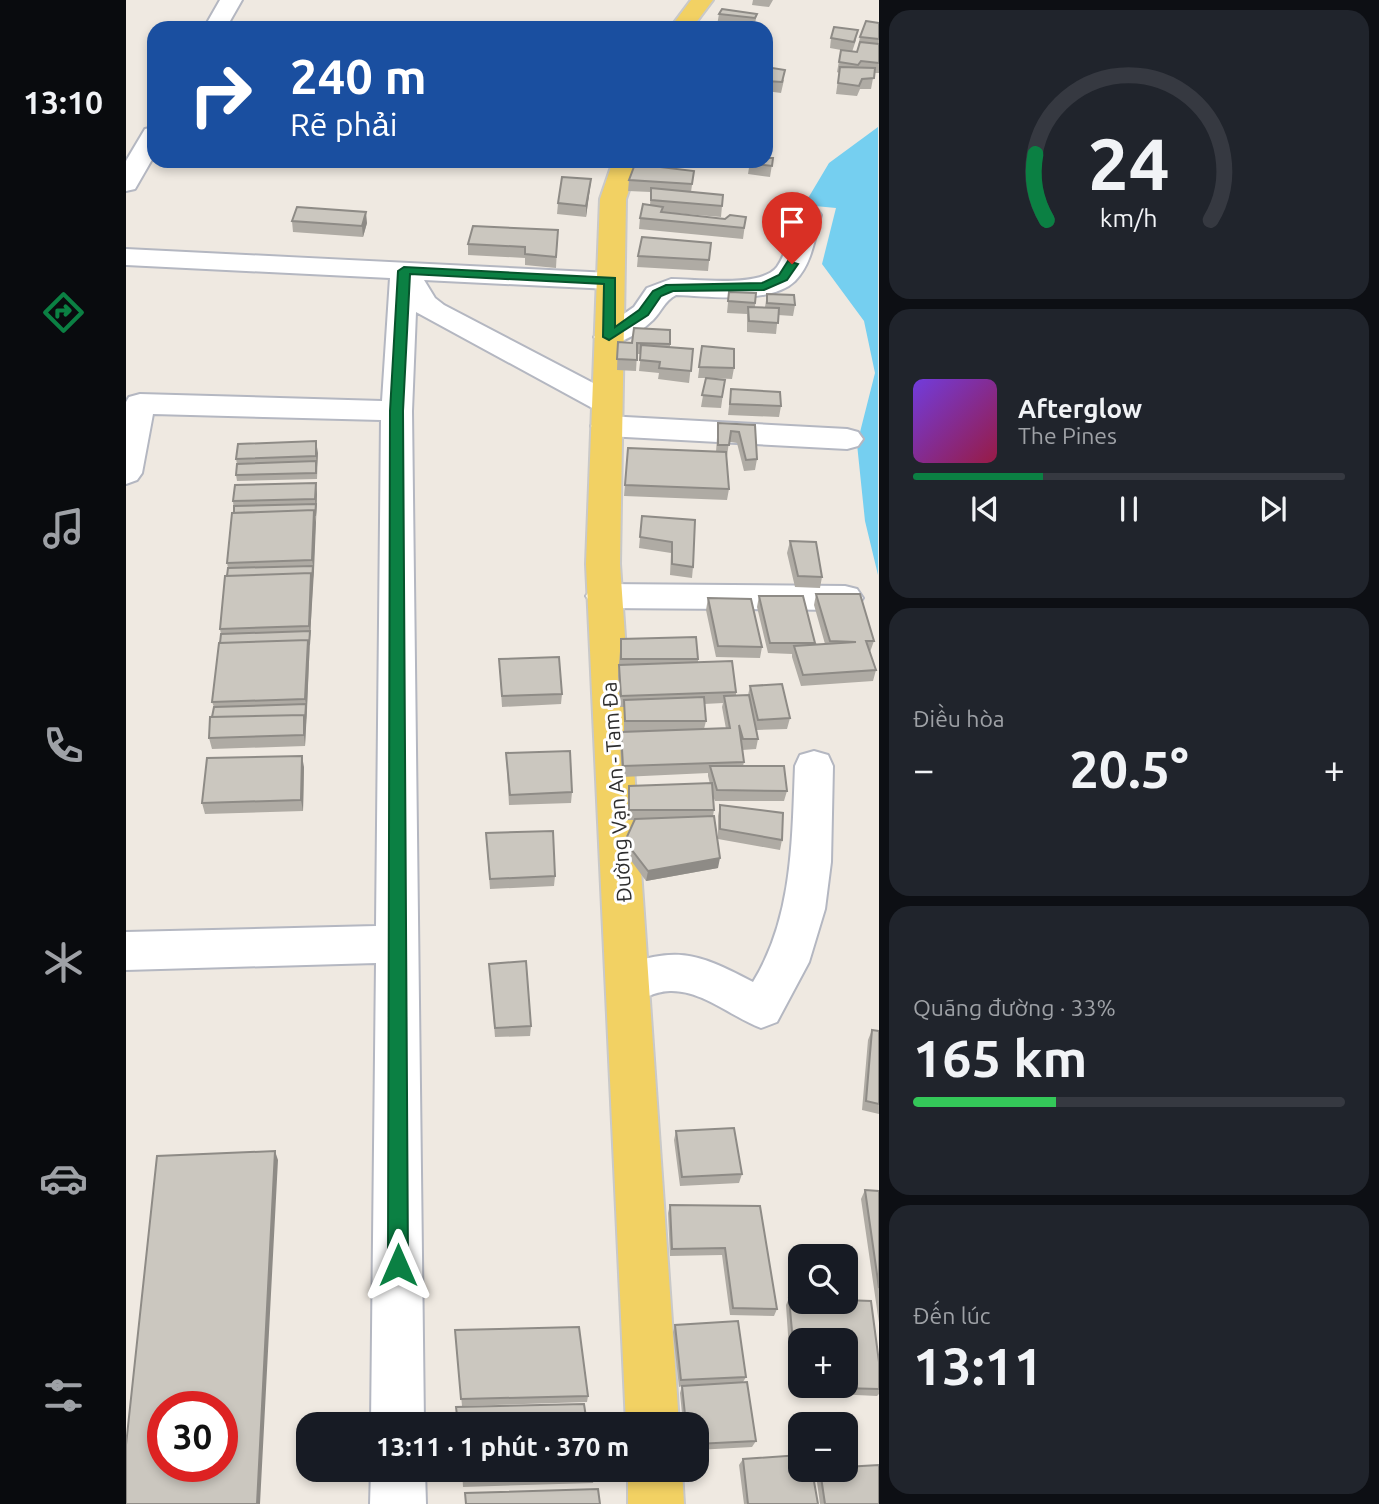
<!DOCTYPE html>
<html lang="vi">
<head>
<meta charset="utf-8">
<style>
	:root { --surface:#171b24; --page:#20242c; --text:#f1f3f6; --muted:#9ea1a6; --line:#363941; --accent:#0b8043 }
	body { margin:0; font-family:Ubuntu,sans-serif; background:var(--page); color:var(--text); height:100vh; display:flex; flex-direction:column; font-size:26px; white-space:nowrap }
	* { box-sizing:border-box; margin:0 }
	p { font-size:23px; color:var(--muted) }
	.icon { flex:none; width:38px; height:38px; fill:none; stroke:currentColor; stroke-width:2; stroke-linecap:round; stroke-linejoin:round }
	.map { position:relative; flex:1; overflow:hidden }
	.sheet { display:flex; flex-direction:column; gap:10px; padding:10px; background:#0d0f14; width:500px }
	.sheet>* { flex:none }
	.banner { position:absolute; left:21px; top:21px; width:626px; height:147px; border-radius:21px; box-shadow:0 4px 10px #0003; background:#1a4fa0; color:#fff; overflow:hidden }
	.controls { position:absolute; left:662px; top:1244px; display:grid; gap:14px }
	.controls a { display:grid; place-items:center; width:70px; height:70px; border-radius:14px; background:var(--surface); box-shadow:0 4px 10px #0003; font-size:35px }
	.speed { position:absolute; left:21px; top:1391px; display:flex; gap:14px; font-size:35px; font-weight:700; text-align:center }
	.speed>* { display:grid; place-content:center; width:91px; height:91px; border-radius:50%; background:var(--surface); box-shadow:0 4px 10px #0003; line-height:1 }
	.speed .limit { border:10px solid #d22; background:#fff; color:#111 }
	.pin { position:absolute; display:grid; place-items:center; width:60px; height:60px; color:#fff; margin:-72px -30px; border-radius:50% 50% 50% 0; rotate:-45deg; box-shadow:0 0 7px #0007 }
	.pin .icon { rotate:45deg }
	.me { position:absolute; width:77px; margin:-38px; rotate:0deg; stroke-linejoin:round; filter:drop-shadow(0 0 5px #0008) }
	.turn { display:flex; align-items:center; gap:24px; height:147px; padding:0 28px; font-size:32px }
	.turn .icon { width:91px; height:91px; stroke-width:2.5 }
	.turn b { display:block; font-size:49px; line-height:60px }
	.big { font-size:52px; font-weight:600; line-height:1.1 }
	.sheet .widget { flex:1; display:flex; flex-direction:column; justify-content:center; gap:10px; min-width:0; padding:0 24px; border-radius:21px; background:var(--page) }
	.sheet .dial { align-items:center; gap:0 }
	.dial svg { height:182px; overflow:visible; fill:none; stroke:var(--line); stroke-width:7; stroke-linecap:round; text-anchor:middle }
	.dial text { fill:var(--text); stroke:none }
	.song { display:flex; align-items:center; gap:21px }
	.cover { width:84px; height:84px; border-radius:10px; background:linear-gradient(135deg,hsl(260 70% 55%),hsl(340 70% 35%)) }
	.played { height:7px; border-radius:4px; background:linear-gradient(90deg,var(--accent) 30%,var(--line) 30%) }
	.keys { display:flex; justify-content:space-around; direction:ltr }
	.heat { display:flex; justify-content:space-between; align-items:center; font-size:38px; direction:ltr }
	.charge { height:10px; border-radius:5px; background:linear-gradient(90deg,#34c759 33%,var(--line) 0) }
	.trip { position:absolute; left:170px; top:1412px; width:413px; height:70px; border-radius:21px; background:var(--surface); box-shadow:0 4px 10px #0003; font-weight:600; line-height:70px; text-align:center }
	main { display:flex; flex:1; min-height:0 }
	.dock { display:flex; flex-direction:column; width:126px; justify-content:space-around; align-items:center; background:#090b0e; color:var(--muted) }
	.dock .icon { width:49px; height:49px }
	.dock .active { color:var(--accent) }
	.dock b { font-size:32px; color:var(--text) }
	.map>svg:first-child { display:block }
</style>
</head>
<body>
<main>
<nav class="dock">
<b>13:10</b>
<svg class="icon active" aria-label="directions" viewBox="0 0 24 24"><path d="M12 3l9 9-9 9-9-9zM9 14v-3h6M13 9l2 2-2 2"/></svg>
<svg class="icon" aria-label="music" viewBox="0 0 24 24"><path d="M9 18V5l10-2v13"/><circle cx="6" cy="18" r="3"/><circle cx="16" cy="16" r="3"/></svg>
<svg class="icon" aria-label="phone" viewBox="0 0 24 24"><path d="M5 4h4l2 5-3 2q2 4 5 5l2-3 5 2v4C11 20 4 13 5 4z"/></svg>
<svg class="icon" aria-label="climate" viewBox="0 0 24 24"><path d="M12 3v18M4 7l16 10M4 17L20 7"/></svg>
<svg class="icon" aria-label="car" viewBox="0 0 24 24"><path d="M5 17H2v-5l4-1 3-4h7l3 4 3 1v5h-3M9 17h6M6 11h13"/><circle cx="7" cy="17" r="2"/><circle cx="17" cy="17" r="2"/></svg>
<svg class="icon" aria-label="filters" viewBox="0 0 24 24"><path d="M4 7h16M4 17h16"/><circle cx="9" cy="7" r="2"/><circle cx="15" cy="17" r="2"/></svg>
</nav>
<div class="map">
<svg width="753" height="1504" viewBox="0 0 753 1504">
	<rect width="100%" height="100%" fill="#efe9e1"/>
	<path fill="#75cff0" d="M752,127V575L739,521L731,444L749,373L738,321L696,264L710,208L678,205L703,163Z"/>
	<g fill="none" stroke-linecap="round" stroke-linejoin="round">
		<g stroke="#b4b7c1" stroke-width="4">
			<path id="minor" d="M94,0H116L100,28H78Z
				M28,127V156L9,189L0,191V161L19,129Z
				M682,207L691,209L695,215C689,237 686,264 669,281C644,305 582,296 550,295C538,301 536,311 527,320C513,333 492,348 473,343L468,337L473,331L508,307L521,288L545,279C570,279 635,288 651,267C661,253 664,231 669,215L673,209Z
				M0,249L484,273L494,275L498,281L494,287L484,289L298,280L309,298L318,305L492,396L496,403L492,410L481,413L470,410L290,312L286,411L298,1424H245L250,963L0,970V932L250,926L255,420L27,414L16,473L11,480L0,484V402L3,397L14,394L256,401L264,278L0,265Z
				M481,416L721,429L732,432L737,439L732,446L721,449L481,436L470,433L465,426L470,419Z
				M478,584L719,586L731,589L737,598L731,607L719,610L478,608L466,605L460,596L466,587Z
				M688,751L702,755L707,766L705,862L699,909L683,962L651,1022L635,1028C606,1017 576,990 544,991C519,992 516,1007 487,997L480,983L487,969C550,946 568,951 627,982C667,917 666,840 669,766L674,755Z
				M245,1470H299L300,1504H244Z"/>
		</g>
		<g stroke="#c9c9c9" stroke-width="4">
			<path id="major" d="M565,0H587L566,28H544Z
				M487,161H513L500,199L494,564L553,1424H500L460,564L474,199Z
				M502,1470H556L558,1504H502Z"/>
		</g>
		<use href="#minor" fill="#fff" fill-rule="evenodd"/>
		<use href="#major" fill="#f2d163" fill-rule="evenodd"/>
	</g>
	<path fill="#afaba4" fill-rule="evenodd" d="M627,0H647L643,7L626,5Z
		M593,14H631L628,28L591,25Z
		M753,23V73H748L745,89H734L731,96L710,94L713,73L711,72L715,50L704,48L705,38L730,40L726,52H731L734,37Z
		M640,67L658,80L655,93L640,91Z
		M647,158L644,177L622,174L624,161Z
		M568,171L565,192L596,206L595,217L536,212L599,219L620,217L617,239L513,229L514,218L524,205L525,192L502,191L503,180Z
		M465,179L460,217L431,214L432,203Z
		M166,221L241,223L237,237L167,232Z
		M432,230L430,268L399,265V258L342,255V244Z
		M585,243L582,271L511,267L512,256Z
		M603,292L630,293L629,307H639L641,294L669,305L667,316L652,315L650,334L621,332V314L601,313Z
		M492,342L544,344V347L567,349L563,383L532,379L533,373L513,371L515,354H511L510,371L491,370Z
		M576,346L608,368L606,379L585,378L599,380L595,408L575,407L580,378H572Z
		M605,389L655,406L653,417L602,415Z
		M592,423L629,425L631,459L629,470L618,471L611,443L603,442L601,456H600L603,489L601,500L498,496L502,448L590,452Z
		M192,453L191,479L111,481L110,475L111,464L110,459Z
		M190,483L191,494L179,746L86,749L83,738L88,707L86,702L94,643L95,634L94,629L102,568L101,563L108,513L107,501Z
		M516,516L569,520L567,567L566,578L544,575L545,553L513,548Z
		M664,541L696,577L694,588L669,587L661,553Z
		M690,594L748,641L744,652L750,670L747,681L675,686L666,657V654L642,653L631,607L633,596L689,643L688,645L699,644L688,605Z
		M582,598L636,647L634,658L590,657L580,610Z
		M495,639L572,659V662L610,692V696L622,695L624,686L664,718L661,729L631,730L632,739L630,749L616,750L618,762L617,766L661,791L658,801H589L587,796L588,810L587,816L592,868L520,881L498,851L499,841L509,820H502L503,786L584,784L582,776V773L496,777L494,743L495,732L513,731H498V707H494L492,676ZM597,703L596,707L600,729H578L580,721L578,704Z
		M373,659L436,694L435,704L376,707Z
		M380,753L446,792L445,803L383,805Z
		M178,767L177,811L79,814L76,803Z
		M594,805L656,840L654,850L592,839V816Z
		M360,833L429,876L428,886L364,889Z
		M363,964L405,1026L404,1036L369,1037Z
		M746,1030L753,1031V1114L736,1110L742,1040Z
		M550,1131L616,1174L613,1183L554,1186L548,1140Z
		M739,1190L753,1191V1323L735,1199Z
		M544,1205L634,1206L651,1309L648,1316L604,1315L596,1255L544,1256L542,1213Z
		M663,1298L753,1362V1394L751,1396L709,1394L708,1386H719V1340H674V1350L663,1349L660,1305Z
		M549,1325L620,1377L617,1382L630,1441L626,1447L570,1450V1424H557L554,1393L556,1386L553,1387L547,1332Z
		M329,1330L462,1396L461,1402L336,1406Z
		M617,1459L692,1504H618L613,1465Z
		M336,1470L468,1477L467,1483L337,1487Z
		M693,1470H719L753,1504H694L690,1475Z"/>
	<path fill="#8e8b86" d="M465,179L464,189L460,217V206Z
		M240,212L241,223L237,237L236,226Z
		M190,441L192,453L191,467L190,456Z
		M190,483L191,494L190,522L189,499Z
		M188,510L190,522L188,571L186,560Z
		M187,566L188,571L184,637L183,626L185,573Z
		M184,631V637L181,710L179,699L182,640Z
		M180,704L181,710L179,746L178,735V715Z
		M176,756L178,767L177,811L175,800Z
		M594,858L592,868L520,881L522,871Z
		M149,1151L152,1160L134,1504H131Z"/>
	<path fill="#cbc7bf" stroke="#8e8b86" stroke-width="2" fill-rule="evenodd" d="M596,9L631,14L629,18L593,14Z
		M740,21L753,23V39L734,37Z
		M708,27L732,30L728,42L705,38Z
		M734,42L753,44V63L735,61L732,65L713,62L715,50L731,52Z
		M640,67L659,70L656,82L640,81Z
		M714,67L749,68L748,78L736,79L733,86L712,83Z
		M640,158H647L646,166L623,163L624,161H640Z
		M509,164L568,171L566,184L503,180Z
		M436,177L465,179L460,206L432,203Z
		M525,188L597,195L596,206L525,200Z
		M517,204L537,207L535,212L599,219L604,215L620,217L618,228L514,218Z
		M171,207L240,212L236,226L166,221Z
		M347,226L432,230L430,257L399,254V247L342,244Z
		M516,237L585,243L583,260L512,256Z
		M603,292L630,293L629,303L602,301Z
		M641,294L668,295L669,305L641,303Z
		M622,307L653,308L652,323L623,321Z
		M508,328L544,330V344L511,343V360L491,359L492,342L506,343Z
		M515,345L567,349L565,371L533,368L534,362L514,360Z
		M576,346L608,349V368L573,367Z
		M580,378L599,380L596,397L576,395Z
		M605,389L654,392L655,406L604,404Z
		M592,423L629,425L631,459L620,460L613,432L605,431L603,445H592Z
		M190,441V456L110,459L112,444Z
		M502,448L600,452L603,489L499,485Z
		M190,461V473L110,475L111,464Z
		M190,483L189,499L107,501L109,485Z
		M190,504L189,516L188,510L108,513V506Z
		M188,510L186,560L101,563L106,513Z
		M516,516L569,520L567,567L546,564V542L514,537Z
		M664,541L690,542L696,577L672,576Z
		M187,566L186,579L185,573L101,576L102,568Z
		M185,573L183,626L94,629L99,576Z
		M690,594H734L748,641H740L750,670L677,675L668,646L730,642L704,641Z
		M633,596H677L689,643H644Z
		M582,598L625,599L636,647L592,646Z
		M184,631L183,645L182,640L94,643L95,634Z
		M570,637L572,659H495V639Z
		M182,640L179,699L86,702L93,643Z
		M433,657L436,694L376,696L373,659Z
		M606,661L610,692L495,696L493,665Z
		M656,684L664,718L632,720L624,686Z
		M623,695L632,739H617L613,725L618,762L497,766L495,732L604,728L598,696Z
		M578,697L580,721H499L498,700Z
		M180,704L179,720L178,715L86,717L88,707Z
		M178,715V735L83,738L84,717Z
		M444,751L446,792L384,795L380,753Z
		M176,756L175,800L76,803L81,758Z
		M584,766H658L661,791L591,790Z
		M586,783L588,810H503V786Z
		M594,805L657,813L656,840L594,829Z
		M588,816L594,858L522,871L499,841L509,819Z
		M427,831L429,876L364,879L360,833Z
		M400,961L405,1026L369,1028L363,964Z
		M746,1030L753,1031V1104L740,1101Z
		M608,1128L616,1174L556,1177L550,1131Z
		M149,1151L131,1504H0V1445L31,1156ZM37,1407H96V1466H37Z
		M739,1190L753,1191V1288Z
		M544,1205L634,1206L651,1309L607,1308L599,1248L546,1249Z
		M663,1298H674V1302H719V1300L745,1301L753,1362V1389L714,1388L713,1386H719V1340H674V1343L667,1342Z
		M612,1321L620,1377L555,1380L549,1325Z
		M453,1327L462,1396L335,1399L329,1330Z
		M621,1382L630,1441L570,1444V1424H560L556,1386Z
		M458,1404L461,1424H332L330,1407Z
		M674,1455V1470H686L692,1504H622L617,1459Z
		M753,1465V1504H699L694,1470H719V1467Z
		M336,1470H467L468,1477L337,1481Z
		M472,1489L474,1504H340L339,1493Z"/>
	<path fill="#0b8043" stroke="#07532c" stroke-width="2" d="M662,261L672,264L661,280L638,290L547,291L535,296L522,315L483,340L477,337L478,284L284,274L277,411L282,1265L279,1272L272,1275L265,1272L262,1265L264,411L272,271L278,267L489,278V327L513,310L527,291L540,285L636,283L653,275Z"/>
	<g text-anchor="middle" stroke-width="6" stroke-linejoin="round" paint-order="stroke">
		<g font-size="21" fill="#2e2e2e" stroke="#fff">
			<text transform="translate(491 792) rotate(-94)" y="7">Đường Vạn An - Tam Đa</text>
		</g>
	</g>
</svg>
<div class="controls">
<a><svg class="icon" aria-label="search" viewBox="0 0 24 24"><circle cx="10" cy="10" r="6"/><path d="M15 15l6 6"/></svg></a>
<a>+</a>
<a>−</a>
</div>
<div class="speed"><div class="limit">30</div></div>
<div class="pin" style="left:666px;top:264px;background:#d93025"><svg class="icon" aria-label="arrive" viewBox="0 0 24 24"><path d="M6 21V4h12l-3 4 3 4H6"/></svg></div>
<svg class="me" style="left:272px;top:1265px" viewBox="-20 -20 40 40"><path d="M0-17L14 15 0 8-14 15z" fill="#0b8043" stroke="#fff" stroke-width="4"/></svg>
<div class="trip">13:11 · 1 phút · 370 m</div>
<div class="banner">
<div class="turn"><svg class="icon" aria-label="right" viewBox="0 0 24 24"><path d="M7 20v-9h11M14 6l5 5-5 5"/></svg><div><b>240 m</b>Rẽ phải</div></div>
</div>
</div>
<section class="sheet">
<div class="widget dial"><svg viewBox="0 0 100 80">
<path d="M14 69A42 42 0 1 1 86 69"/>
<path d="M14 69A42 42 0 0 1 9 40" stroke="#0b8043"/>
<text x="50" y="56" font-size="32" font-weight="700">24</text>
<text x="50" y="72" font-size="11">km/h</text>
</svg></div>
<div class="widget">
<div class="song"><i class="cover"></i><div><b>Afterglow</b><p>The Pines</p></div></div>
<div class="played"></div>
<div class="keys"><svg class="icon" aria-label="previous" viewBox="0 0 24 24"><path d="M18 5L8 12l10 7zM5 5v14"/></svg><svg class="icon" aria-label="pause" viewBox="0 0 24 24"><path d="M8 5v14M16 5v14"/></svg><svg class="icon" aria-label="next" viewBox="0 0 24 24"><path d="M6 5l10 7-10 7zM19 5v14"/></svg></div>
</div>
<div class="widget"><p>Điều hòa</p>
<div class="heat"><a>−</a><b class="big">20.5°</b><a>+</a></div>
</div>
<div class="widget"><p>Quãng đường · 33%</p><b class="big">165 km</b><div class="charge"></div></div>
<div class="widget"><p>Đến lúc</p><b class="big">13:11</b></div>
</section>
</main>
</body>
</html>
